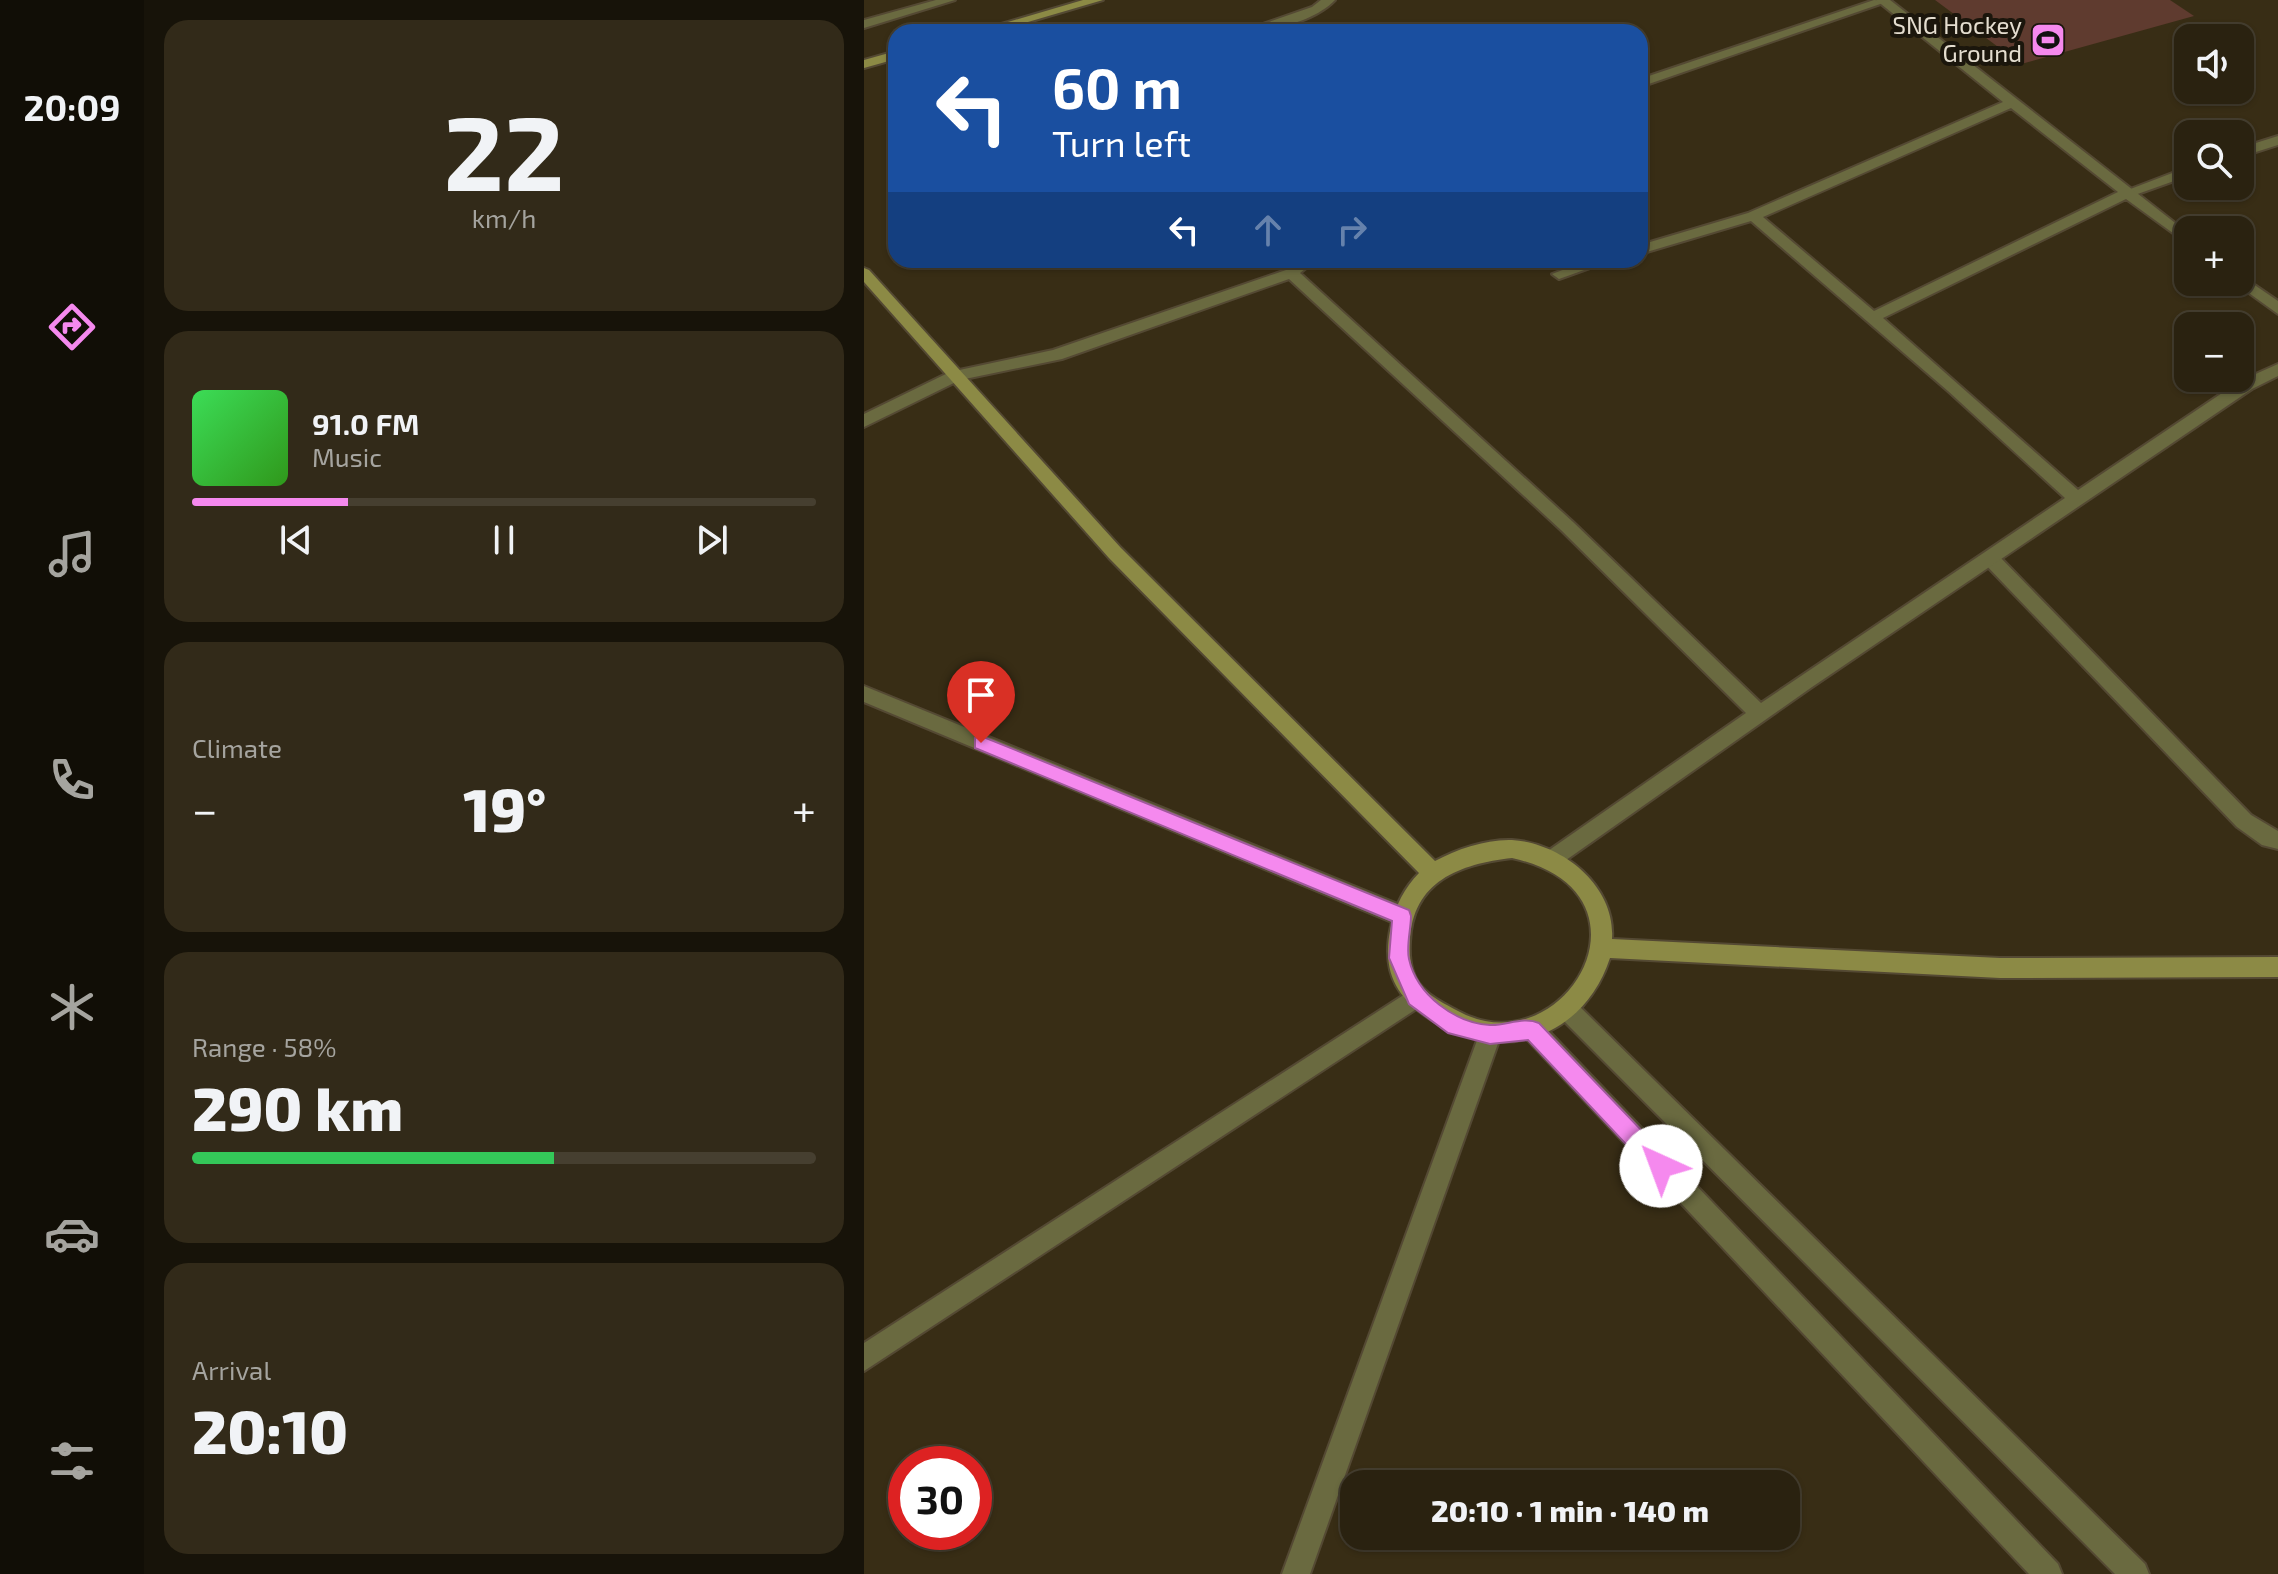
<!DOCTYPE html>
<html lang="en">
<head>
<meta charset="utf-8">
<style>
	:root { --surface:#2a2210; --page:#322a19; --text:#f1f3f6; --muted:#a5a49f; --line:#463f30; --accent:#f589ee }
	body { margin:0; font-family:"Exo 2",sans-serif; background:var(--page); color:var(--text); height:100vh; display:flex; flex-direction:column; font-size:30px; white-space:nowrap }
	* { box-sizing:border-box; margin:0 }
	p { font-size:26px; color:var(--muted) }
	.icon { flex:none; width:44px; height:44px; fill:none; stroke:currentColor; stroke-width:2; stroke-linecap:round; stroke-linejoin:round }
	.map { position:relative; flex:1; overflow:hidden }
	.sheet { display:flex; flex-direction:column; gap:20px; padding:20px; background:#171309; width:720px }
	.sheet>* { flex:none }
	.top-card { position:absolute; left:24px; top:24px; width:760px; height:244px; border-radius:24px; box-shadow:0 2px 6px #0004,0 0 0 2px var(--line); background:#1a4fa0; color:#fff; overflow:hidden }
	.fabs { position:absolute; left:1310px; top:24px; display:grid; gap:16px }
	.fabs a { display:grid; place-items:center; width:80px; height:80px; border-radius:16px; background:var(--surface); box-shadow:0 2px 6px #0004,0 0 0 2px var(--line); font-size:40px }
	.speed { position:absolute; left:24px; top:1446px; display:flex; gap:16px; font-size:40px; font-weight:700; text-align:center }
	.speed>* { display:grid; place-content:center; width:104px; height:104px; border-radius:50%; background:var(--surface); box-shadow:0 2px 6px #0004,0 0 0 2px var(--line); line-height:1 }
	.speed .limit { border:12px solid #d22; background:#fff; color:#111 }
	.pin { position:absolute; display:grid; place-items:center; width:68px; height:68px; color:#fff; margin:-82px -34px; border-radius:50% 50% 50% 0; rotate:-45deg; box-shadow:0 0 8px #0007 }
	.pin .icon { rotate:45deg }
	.me { position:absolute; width:88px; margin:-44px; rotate:317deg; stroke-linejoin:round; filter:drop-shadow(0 0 6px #0008) }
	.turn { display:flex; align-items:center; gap:28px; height:168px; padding:0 32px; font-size:36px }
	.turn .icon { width:104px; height:104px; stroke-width:2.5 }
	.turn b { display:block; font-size:56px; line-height:68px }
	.lanes { display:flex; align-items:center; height:76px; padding:0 32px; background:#0003; justify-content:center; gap:40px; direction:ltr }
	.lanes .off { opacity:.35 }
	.big { font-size:60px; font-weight:800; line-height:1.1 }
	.sheet .tile { flex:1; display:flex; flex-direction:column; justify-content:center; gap:12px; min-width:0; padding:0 28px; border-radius:24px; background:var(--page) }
	.sheet .dial { align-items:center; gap:0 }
	.dial b { font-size:104px; line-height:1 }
	.song { display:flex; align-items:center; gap:24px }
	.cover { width:96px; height:96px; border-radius:12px; background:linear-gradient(135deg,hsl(130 70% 55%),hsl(110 70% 35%)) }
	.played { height:8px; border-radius:4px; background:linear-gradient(90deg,var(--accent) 25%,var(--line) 25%) }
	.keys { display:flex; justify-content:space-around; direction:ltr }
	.heat { display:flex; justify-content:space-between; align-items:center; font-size:44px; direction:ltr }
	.charge { height:12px; border-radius:6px; background:linear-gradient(90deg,#34c759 58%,var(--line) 0) }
	.trip { position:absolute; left:476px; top:1470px; width:460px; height:80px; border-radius:24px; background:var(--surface); box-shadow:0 2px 6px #0004,0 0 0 2px var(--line); font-weight:800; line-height:80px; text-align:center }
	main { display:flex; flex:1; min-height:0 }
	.tabs { display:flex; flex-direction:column; width:144px; justify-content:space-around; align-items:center; background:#110e06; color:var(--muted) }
	.tabs .icon { width:56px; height:56px }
	.tabs .on { color:var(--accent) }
	.tabs b { font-size:36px; color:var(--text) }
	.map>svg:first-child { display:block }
</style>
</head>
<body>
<main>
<nav class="tabs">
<b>20:09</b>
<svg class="icon on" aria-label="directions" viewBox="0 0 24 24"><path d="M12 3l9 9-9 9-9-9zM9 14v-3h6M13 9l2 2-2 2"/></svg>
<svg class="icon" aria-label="music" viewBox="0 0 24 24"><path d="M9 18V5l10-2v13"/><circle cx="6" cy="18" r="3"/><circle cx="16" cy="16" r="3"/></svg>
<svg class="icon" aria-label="phone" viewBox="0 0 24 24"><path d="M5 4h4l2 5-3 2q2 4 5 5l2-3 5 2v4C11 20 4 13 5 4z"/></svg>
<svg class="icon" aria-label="climate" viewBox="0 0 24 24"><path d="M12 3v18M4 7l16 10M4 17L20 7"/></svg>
<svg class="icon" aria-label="car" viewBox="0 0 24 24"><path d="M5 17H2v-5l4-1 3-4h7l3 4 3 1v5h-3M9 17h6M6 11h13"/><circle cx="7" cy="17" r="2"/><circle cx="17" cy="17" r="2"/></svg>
<svg class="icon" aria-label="filters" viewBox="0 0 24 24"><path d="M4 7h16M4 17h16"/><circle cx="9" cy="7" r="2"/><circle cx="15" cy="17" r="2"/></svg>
</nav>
<section class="sheet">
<div class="tile dial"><b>22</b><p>km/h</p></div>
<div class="tile">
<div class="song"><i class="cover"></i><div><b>91.0 FM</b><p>Music</p></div></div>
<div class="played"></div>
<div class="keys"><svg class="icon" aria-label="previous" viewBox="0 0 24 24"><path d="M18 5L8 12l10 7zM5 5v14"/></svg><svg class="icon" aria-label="pause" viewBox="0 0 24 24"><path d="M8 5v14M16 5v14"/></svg><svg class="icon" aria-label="next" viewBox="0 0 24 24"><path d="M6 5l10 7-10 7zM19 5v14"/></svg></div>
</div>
<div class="tile"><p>Climate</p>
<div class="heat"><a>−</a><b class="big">19°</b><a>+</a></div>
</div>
<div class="tile"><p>Range · 58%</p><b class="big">290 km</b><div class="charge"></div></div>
<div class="tile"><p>Arrival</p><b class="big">20:10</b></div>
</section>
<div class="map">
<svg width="1414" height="1574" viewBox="0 0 1414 1574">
	<rect width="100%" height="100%" fill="#382d15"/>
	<path fill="#5f3b2f" d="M1071,0H1306L1330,16L1157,64Z"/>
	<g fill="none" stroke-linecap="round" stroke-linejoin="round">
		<g stroke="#544933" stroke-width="4">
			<path id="lane" d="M457,0H471C450,22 405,32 376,32L448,7Z
				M1010,0L1025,1L776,87V79Z
				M1414,136V145L1376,157V148Z
				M1324,167V176L1268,196L1256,193Z
				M1126,551L1132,553L1387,815L1414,831V849L1398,845L1373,827L1120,563L1117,558Z"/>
		</g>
		<g stroke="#544933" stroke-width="4">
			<path id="street" d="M72,0H91L0,28V20Z
				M1012,0H1026L1324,233V244L1262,199L1019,318L1214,490L1376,381L1414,364V376L1388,389L948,687L695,865L688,868L681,865L678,859L681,853L882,713L697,530L425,279L198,359L96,380L0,427V414L86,372L189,350L422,270L435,260H452L436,273L709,522L897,703L1201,498L1084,391L887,221L776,254V245L884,213L1139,102ZM1147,108L1254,192L1010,311L899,217Z
				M725,260H748L695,279L688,274Z
				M1376,275L1414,301V314L1371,283L1376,282Z
				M0,686L546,909L549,916L546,923L538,926L530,923L0,702Z
				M552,987L560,990L563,997L560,1004L0,1371V1343Z
				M704,1000L712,1003L1281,1564L1285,1574H1251L696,1017L693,1010L696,1003Z
				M668,1018L676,1022L1194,1564L1198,1574H1165L660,1036L657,1029L660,1022Z
				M626,1024L634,1028L637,1035L446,1574H418L615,1035L618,1028Z"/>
		</g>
		<g stroke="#544933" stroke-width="4">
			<path id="secondary" d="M219,0H239L130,32H110Z
				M32,51V59L0,68V60Z
				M0,268L5,270L257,548L571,861C593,849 623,839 648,840C698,843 752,886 748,939L1136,958L1414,957V977L1136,978L746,958C721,1034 646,1063 576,1025C535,1002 516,975 527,926C531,906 541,887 555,873L245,558L0,282ZM648,858C803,892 700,1069 594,1011C581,1004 568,998 558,987C547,975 545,958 546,942C548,881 596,864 648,858Z"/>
		</g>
		<use href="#lane" fill="#6a6a40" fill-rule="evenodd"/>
		<use href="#street" fill="#6a6a40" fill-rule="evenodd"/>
		<use href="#secondary" fill="#8c8a45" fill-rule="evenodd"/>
	</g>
	<path fill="#f589ee" stroke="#9f599b" stroke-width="2" d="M117,736L545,910L547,916C547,929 542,947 545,959C553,995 591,1023 626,1025C642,1026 659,1016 675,1023L804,1158L807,1166L804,1173L797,1176L789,1173L664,1040L626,1044L584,1033L545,1004L525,958L528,921L111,748V738Z"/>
	<defs>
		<g id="stadium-square" transform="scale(1.8)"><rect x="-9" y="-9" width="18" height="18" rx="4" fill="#f589ee" stroke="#1b160c"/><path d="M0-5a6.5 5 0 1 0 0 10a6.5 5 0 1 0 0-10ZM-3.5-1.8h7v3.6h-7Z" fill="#111"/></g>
	</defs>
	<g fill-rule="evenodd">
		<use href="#stadium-square" x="1184" y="40"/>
	</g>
	<g text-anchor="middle" stroke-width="8" stroke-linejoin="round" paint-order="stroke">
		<g font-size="24" fill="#e4ddcf" stroke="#1b160c" text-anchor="end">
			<text x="1158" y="34">SNG Hockey<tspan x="1158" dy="28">Ground</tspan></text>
		</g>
	</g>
</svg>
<div class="fabs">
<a><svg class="icon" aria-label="sound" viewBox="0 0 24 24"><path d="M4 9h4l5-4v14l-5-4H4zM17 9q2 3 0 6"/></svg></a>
<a><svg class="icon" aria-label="search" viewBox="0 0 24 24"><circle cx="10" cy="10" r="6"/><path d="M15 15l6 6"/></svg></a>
<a>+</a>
<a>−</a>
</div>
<div class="speed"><div class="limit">30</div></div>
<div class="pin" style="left:117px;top:743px;background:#d93025"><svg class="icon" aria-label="arrive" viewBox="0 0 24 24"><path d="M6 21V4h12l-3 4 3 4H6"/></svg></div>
<svg class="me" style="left:797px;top:1166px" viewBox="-20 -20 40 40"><circle r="19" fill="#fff"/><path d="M0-13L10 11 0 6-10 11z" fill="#f589ee"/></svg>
<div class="trip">20:10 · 1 min · 140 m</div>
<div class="top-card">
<div class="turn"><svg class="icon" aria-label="left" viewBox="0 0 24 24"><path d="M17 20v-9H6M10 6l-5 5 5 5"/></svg><div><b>60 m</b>Turn left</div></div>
<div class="lanes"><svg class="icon" aria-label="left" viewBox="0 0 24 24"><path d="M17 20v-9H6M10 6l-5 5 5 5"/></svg><svg class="icon off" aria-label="ahead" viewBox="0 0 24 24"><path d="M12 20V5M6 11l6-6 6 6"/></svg><svg class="icon off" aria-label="right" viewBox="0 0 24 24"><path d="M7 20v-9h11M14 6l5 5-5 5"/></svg></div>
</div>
</div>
</main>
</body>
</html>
